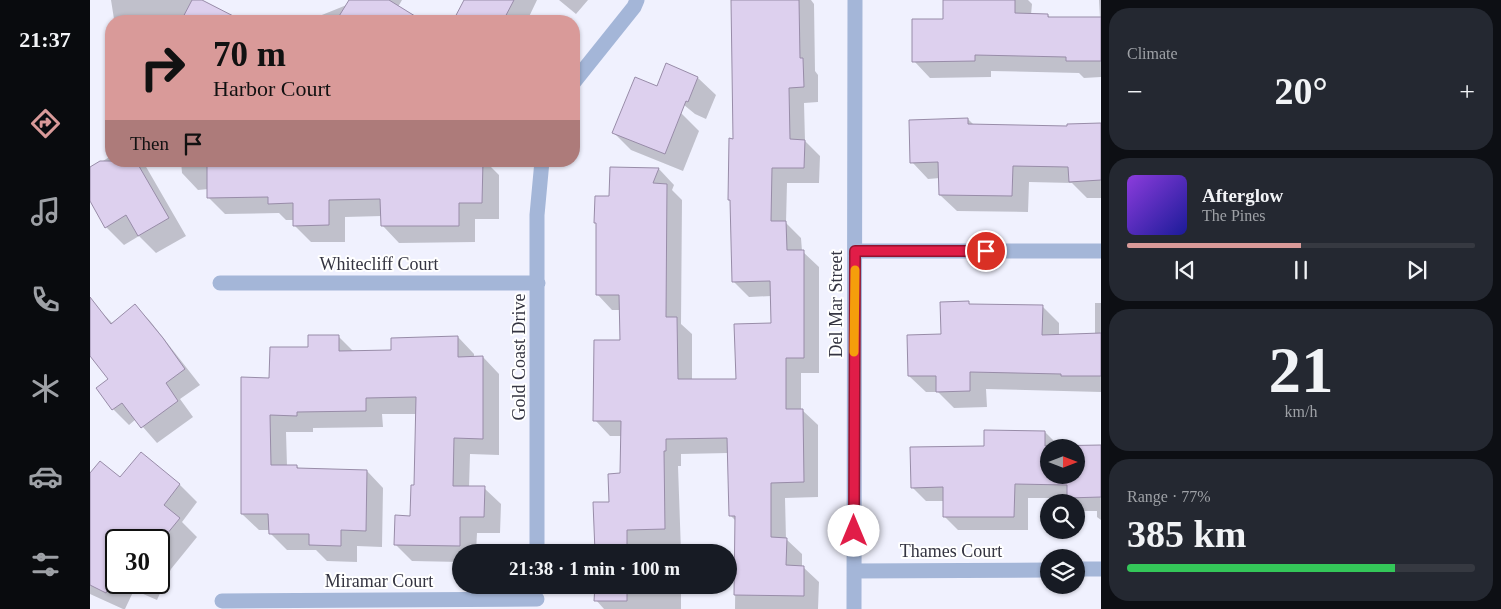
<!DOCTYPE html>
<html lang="en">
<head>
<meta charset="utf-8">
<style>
	:root { --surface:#171b24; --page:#242831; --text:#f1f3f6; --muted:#9ea1a6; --line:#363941; --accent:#d99a99 }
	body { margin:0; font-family:"Times New Roman",serif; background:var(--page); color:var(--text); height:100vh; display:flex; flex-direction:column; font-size:19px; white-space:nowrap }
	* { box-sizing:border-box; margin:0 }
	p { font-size:16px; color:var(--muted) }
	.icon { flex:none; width:28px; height:28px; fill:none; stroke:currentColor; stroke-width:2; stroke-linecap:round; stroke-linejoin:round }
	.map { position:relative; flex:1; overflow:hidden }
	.sheet { display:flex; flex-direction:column; gap:8px; padding:8px; background:#0d0f14; width:400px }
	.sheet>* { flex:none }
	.hud { position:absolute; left:15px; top:15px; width:475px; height:152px; border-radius:20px; box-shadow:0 1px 4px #0004; background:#d99a99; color:#111; overflow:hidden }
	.needle { width:32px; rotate:90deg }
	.controls { position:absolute; left:950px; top:439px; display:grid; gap:10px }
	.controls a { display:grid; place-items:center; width:45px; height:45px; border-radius:50%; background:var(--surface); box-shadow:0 1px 4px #0004; font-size:25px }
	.speed { position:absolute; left:15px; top:529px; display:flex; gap:10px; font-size:25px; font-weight:700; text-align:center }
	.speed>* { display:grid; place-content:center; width:65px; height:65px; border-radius:50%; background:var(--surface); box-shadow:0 1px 4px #0004; line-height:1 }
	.speed .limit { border:2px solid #111; border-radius:8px; background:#fff; color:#111 }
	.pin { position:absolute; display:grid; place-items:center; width:42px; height:42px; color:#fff; margin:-21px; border:2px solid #fff; border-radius:50%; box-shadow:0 1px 5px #0007 }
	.me { position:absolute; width:55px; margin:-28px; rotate:0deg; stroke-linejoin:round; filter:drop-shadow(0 0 4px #0008) }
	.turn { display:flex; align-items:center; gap:18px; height:105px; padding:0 25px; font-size:22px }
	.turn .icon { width:65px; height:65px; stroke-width:2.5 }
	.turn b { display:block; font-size:35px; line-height:42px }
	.then { display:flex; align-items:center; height:48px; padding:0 25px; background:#0003; gap:10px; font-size:19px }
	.big { font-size:38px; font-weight:700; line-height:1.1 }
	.sheet .tile { flex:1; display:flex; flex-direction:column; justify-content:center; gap:8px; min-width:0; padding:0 18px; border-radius:20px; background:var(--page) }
	.sheet .dial { align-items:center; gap:0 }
	.dial b { font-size:65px; line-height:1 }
	.song { display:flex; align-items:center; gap:15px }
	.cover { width:60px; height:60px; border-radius:8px; background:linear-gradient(135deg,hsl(270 70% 55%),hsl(240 70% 35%)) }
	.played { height:5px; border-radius:2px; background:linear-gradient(90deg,var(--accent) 50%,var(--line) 50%) }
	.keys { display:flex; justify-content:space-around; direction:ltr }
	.heat { display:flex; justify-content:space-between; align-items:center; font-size:28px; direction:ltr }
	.charge { height:8px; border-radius:4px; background:linear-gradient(90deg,#34c759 77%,var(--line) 0) }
	.trip { position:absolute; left:362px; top:544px; width:285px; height:50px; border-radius:25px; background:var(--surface); box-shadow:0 1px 4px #0004; font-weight:700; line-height:50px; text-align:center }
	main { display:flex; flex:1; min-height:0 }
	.tabs { display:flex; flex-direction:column; width:90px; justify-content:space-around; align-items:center; background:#090b0e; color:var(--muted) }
	.tabs .icon { width:35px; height:35px }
	.tabs .current { color:var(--accent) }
	.tabs b { font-size:22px; color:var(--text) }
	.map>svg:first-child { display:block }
</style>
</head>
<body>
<main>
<nav class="tabs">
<b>21:37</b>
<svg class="icon current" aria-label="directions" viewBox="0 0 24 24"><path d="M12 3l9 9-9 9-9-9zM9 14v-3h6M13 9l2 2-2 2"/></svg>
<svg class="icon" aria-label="music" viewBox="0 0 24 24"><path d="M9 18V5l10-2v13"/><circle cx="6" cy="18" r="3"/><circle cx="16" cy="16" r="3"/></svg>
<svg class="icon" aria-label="phone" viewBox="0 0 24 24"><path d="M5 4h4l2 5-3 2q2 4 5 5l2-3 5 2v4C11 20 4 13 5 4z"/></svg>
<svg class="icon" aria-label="climate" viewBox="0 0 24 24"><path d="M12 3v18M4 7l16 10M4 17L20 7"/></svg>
<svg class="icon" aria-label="car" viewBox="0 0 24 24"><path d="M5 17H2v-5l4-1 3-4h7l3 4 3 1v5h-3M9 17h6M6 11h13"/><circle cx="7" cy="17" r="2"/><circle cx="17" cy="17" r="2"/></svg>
<svg class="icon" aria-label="filters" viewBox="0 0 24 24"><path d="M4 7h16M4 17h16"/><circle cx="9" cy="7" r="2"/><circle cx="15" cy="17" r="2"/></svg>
</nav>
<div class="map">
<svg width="1011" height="609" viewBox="0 0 1011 609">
	<rect width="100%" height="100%" fill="#f0f1fe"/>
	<path fill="#0003" fill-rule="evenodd" d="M21,0H110L134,13L143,21H26L24,19Z
		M261,0H312L308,7L324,21H217L264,2Z
		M376,0H447L437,21H365Z
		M469,0H498L486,14Z
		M642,0H721L724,4L725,71L728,75V102L714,103L715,141L730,156L729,183H697L696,223L711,238L712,251L729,267V373H711V409L728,425V497L695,498L696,539L712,554V567H713L729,582L728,609H645L646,521L640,515L638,453L591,454V466H588L591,552H506L507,532L532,474V436H520L505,420L532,341L531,310H522L507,294L508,225L506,223L520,197L521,169H569L584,185L582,190L592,200L591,324L602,334V380H647L682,324L681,296L659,297L643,281L641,201L639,200L644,140Z
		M854,0H938L942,4L941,15H958L961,19L1010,18L1009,0H1011V77L994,78L989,73L901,71V77L840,78L824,61L854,20Z
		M608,78L626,95L616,119L605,114L588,100Z
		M591,113L609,131L593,171L541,150L523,132Z
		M878,119L884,125L978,127L1011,124V198H997L982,183L939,182L938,212L867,211L850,195V178L838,179L822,162Z
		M21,156V161H51L55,165L96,236L66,253L49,236L34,245L16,227L0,199V169Z
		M91,161H395L409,175V219H385V242L309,243L293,226L292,216L255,217V242H221L205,226V220H196L189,213L135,214L119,198L118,189L108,190L92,173Z
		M2,302L23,324L45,306L60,321L110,385L90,399L103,417L67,443L46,419L39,425L23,409L8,388L20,379L0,354V304Z
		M878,302L880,305L952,306L969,323V335H1005V303H1011V392L896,389L897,407L864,408L848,392H836L819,376Z
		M248,336L264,352L302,351L368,337L384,354V358L393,357L409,374V455L380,454L379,487L394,488L411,504L410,533H387L386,552H371V562L322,561L305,544L321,517L326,486L327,414H292L293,427L223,428V432H196L197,466H207L210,470L277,471L293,488L292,547L267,546V562L237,561L226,550H197L180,533V530H169L152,514L180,379L219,348Z
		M955,432L969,446L1011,447V520L1007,517V511H993L986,505V502H984L980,498H938V530H868L854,516V501H836L822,487L895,447ZM959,448H986V475H959Z
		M51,454L90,485L107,502L92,522L107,537L81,569L67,600L44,590L35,609H33L0,594V475L31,479ZM26,540H69V582H26Z
		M506,585H591V609H514L506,600Z"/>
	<path fill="#ddd0ee" stroke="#988ca8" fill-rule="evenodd" d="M102,0H112L153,21H91Z
		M259,0H299L333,21H246Z
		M374,0H424L413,21H363Z
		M641,0H709L710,58H713L714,87L699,88L700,139L715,140L714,168H682L681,221H696L697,250H714V358H696V409H713L714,482L681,483V537L697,538L696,565L714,566V596L644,595L645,516H639L637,438L576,439V451H574L575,529L537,530V552H505L503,502H519L518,474L530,473L531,421H503L504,340H530L529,295H506V223H504L505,196H519L520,167L569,168L563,183L577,184L576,317H587L588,379H646L644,324L681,323L680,281L642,282L640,200H638L639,138L643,139Z
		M853,0H925V13L958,14V17H1011V61H976V57L885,55V61L822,62V19H853Z
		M576,63L608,77L598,102L596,101L575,154L522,133L545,77L567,86Z
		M878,118V124L977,126V124L1011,123V180L979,182L978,167L923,166L922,196L849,195L848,162L820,163L819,120Z
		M10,161H46L79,218L48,236L36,215L15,228L0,201V167Z
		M117,161H393L392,203H369V226H291L290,199L239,200V225L203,226V203L178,204V197L117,198Z
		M0,297L21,324L45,304L73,338L95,369L76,383L88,401L51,428L32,403L22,410L6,388L18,379L0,356Z
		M879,301V304L953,305L952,335L1011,333V376H971V374L880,372V391L846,392V376H818L817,335L851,334L850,302Z
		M218,335H249V351L301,350V338L368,336V357L393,356V439L364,438L363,486H395L394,517H370V546L304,545L305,515L320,516L321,485H324L326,397L276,398V411L207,412V416L180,415L181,465H207V468L277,470L276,531L251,530V546L219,545V534H179L178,514H151V377L179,378L180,347H218Z
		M894,430L955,431V446L1011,445V497L977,498V485L925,484L924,517H853V487L821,488L820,447L894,446ZM959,448H986V475H959Z
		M51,452L90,484L74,505L90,518L72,540H26V572L16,593L0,585V473L10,461L30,477Z
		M505,585H537V601H504Z"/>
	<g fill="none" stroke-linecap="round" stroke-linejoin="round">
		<path stroke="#a4b6d8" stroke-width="15" d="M484,82L544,7L547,0
			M765,251H1011
			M130,283H448
			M447,552V215L452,161
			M986,569H1011
			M764,571L959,570
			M132,601L447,599
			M764,609L765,0"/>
	</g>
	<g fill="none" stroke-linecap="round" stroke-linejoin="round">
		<g stroke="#92132f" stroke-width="12">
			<path id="route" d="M764,531L765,251H896"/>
		</g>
		<use href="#route" stroke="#e11d48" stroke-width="9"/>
		<path stroke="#f59e0b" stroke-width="9" d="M764,352L765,270"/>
	</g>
	<g text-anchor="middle" stroke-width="4" stroke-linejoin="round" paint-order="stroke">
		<g font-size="18" fill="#343441" stroke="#fff">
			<text x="289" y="270">Whitecliff Court</text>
			<text transform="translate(746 304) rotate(-90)" y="6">Del Mar Street</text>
			<text transform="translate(429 357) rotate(-90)" y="6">Gold Coast Drive</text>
			<text x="861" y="557">Thames Court</text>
			<text x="289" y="587">Miramar Court</text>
		</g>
	</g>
</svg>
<div class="controls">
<a><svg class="needle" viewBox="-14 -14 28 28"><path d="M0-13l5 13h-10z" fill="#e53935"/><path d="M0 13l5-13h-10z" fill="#9ea1a6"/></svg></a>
<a><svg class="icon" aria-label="search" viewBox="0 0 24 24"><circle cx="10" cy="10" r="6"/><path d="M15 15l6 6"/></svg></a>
<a><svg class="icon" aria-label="layers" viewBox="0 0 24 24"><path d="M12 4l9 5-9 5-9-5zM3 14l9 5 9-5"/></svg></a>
</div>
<div class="speed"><div class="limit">30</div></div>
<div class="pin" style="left:896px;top:251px;background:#d93025"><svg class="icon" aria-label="arrive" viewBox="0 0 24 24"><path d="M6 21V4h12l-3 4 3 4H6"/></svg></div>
<svg class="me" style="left:764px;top:531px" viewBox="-20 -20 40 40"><circle r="19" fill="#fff"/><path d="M0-13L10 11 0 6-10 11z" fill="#e11d48"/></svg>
<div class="trip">21:38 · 1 min · 100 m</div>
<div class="hud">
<div class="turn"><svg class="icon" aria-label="right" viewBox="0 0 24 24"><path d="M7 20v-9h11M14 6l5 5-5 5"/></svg><div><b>70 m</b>Harbor Court</div></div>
<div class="then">Then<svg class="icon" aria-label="arrive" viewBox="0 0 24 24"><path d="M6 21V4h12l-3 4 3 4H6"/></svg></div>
</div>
</div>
<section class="sheet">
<div class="tile"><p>Climate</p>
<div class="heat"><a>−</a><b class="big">20°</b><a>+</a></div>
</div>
<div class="tile">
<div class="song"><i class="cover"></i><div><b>Afterglow</b><p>The Pines</p></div></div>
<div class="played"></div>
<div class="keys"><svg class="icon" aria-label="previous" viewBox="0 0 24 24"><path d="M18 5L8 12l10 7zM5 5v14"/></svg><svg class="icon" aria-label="pause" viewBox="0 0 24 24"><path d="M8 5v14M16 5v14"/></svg><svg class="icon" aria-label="next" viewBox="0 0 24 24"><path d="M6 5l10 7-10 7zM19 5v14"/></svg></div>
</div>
<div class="tile dial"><b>21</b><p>km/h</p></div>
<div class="tile"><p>Range · 77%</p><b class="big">385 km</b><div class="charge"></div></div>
</section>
</main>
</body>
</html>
